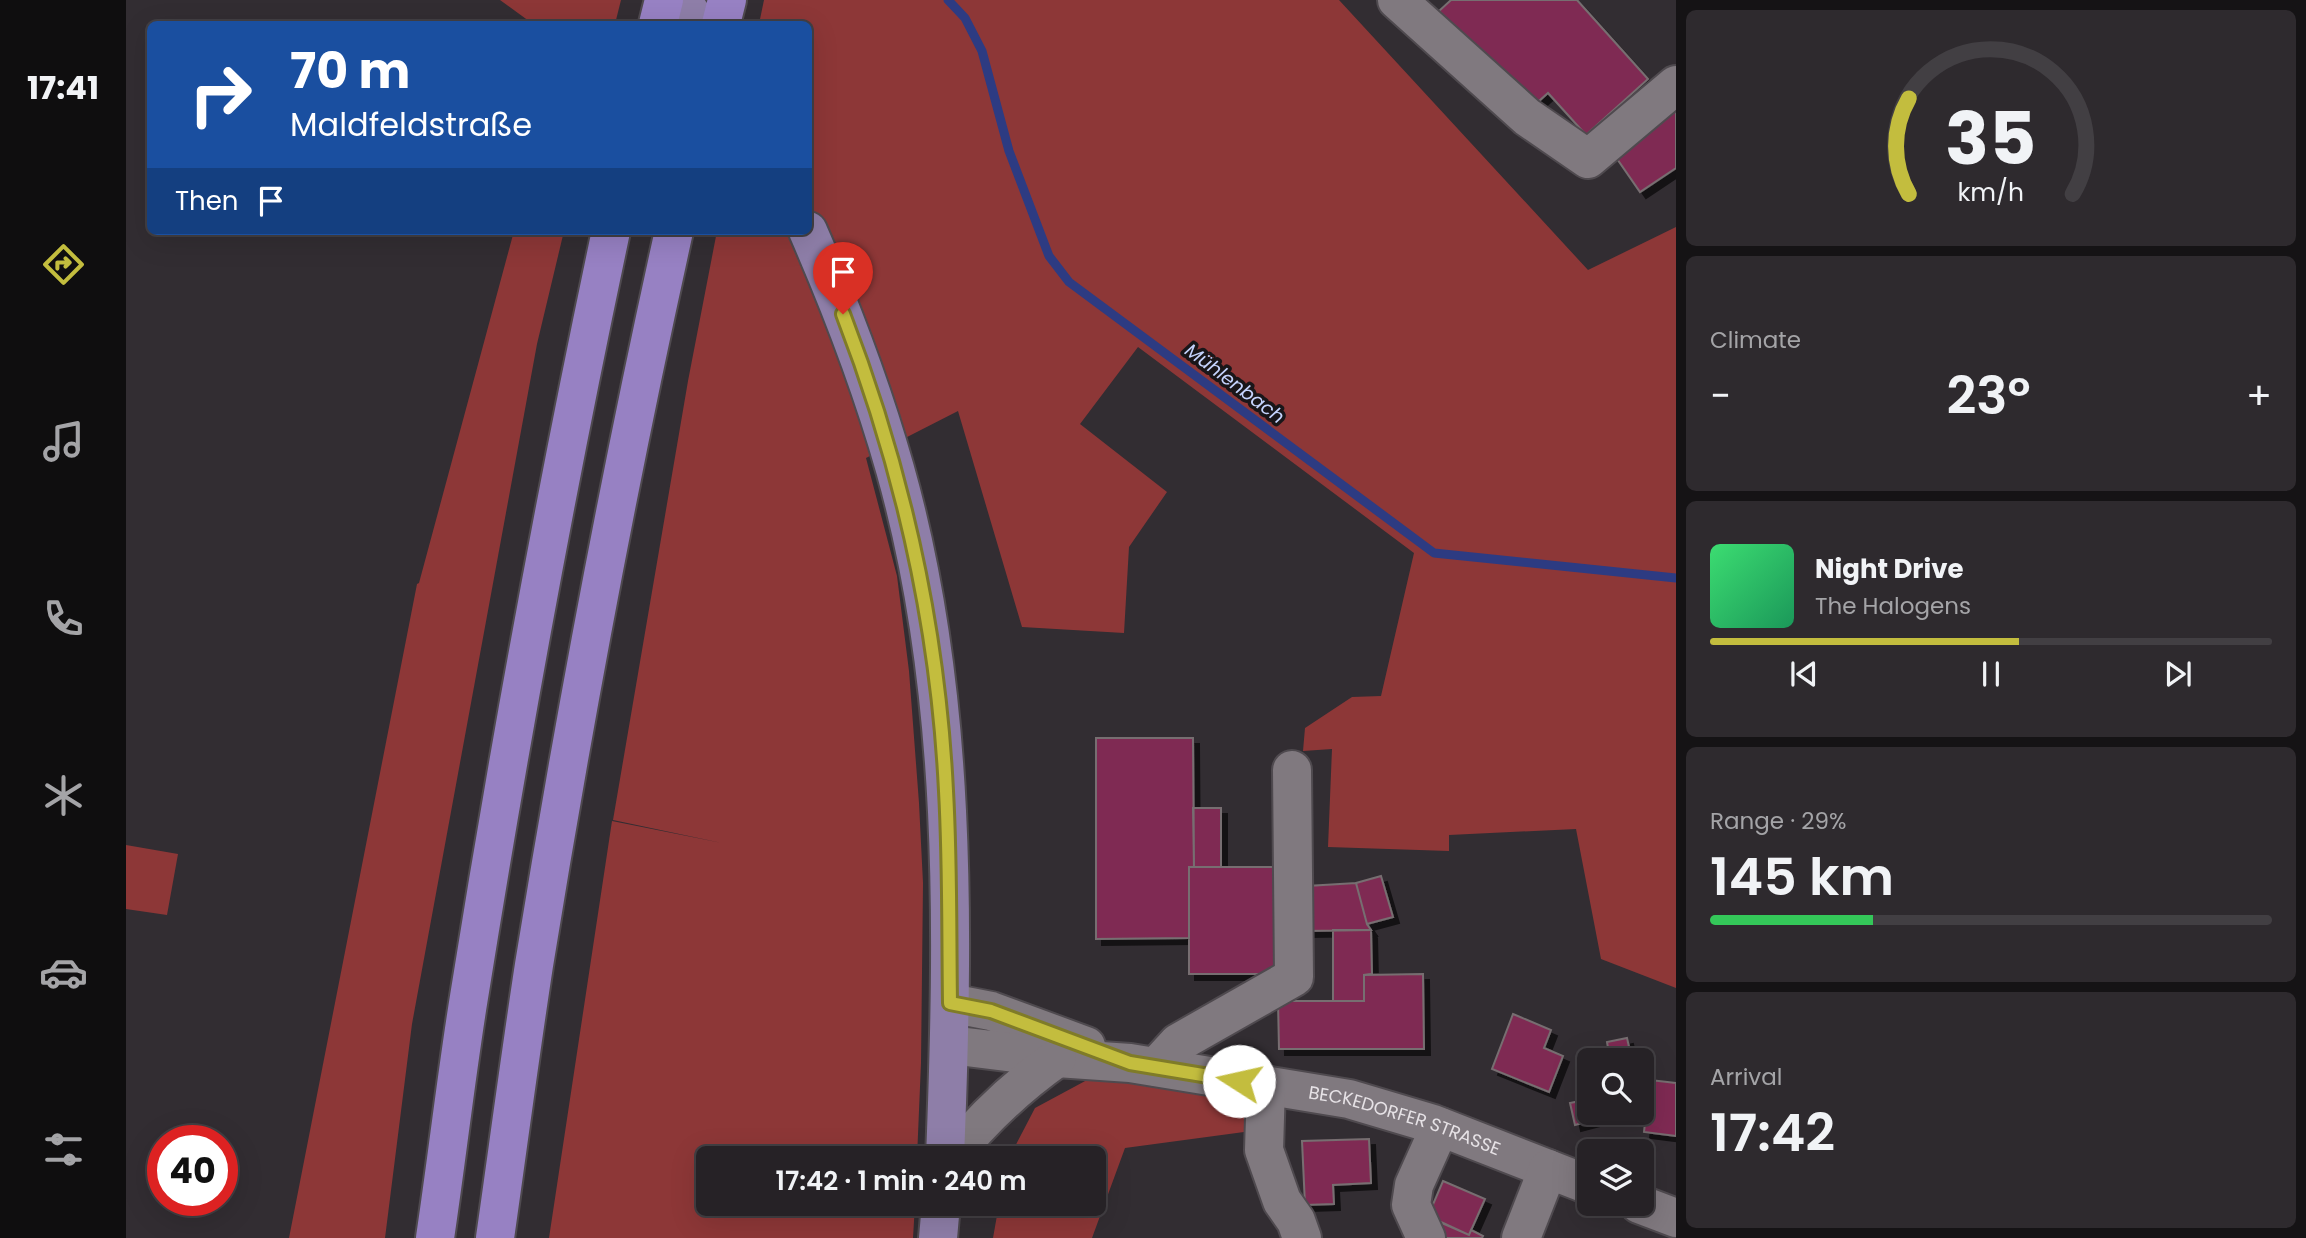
<!DOCTYPE html>
<html lang="en">
<head>
<meta charset="utf-8">
<style>
	:root { --surface:#262226; --page:#2e2a2e; --text:#f1f3f6; --muted:#a4a4a7; --line:#423f43; --accent:#c3bd3e }
	body { margin:0; font-family:Poppins,sans-serif; background:var(--page); color:var(--text); height:100vh; display:flex; flex-direction:column; font-size:26px; white-space:nowrap }
	* { box-sizing:border-box; margin:0 }
	p { font-size:23px; color:var(--muted) }
	.icon { flex:none; width:38px; height:38px; fill:none; stroke:currentColor; stroke-width:2; stroke-linecap:round; stroke-linejoin:round }
	.map { position:relative; flex:1; overflow:hidden }
	.details { display:flex; flex-direction:column; gap:10px; padding:10px; background:#151315; width:630px }
	.details>* { flex:none }
	.top-card { position:absolute; left:21px; top:21px; width:665px; height:214px; border-radius:10px; box-shadow:0 7px 28px #0002,0 0 0 2px var(--line); background:#1a4fa0; color:#fff; overflow:hidden }
	.controls { position:absolute; left:1451px; top:1048px; display:grid; gap:14px }
	.controls a { display:grid; place-items:center; width:77px; height:77px; border-radius:10px; background:var(--surface); box-shadow:0 7px 28px #0002,0 0 0 2px var(--line); font-size:35px }
	.speed { position:absolute; left:21px; top:1125px; display:flex; gap:14px; font-size:35px; font-weight:700; text-align:center }
	.speed>* { display:grid; place-content:center; width:91px; height:91px; border-radius:50%; background:var(--surface); box-shadow:0 7px 28px #0002,0 0 0 2px var(--line); line-height:1 }
	.speed .limit { border:10px solid #d22; background:#fff; color:#111 }
	.pin { position:absolute; display:grid; place-items:center; width:60px; height:60px; color:#fff; margin:-72px -30px; border-radius:50% 50% 50% 0; rotate:-45deg; box-shadow:0 0 7px #0007 }
	.pin .icon { rotate:45deg }
	.me { position:absolute; width:77px; margin:-38px; rotate:280deg; stroke-linejoin:round; filter:drop-shadow(0 0 5px #0008) }
	.turn { display:flex; align-items:center; gap:24px; height:147px; padding:0 28px; font-size:32px }
	.turn .icon { width:91px; height:91px; stroke-width:2.5 }
	.turn b { display:block; font-size:49px; line-height:60px }
	.then { display:flex; align-items:center; height:66px; padding:0 28px; background:#0003; gap:14px; font-size:26px }
	.big { font-size:52px; font-weight:600; line-height:1.1 }
	.details .widget { flex:1; display:flex; flex-direction:column; justify-content:center; gap:10px; min-width:0; padding:0 24px; border-radius:10px; background:var(--page) }
	.details .dial { align-items:center; gap:0 }
	.dial svg { height:182px; overflow:visible; fill:none; stroke:var(--line); stroke-width:7; stroke-linecap:round; text-anchor:middle }
	.dial text { fill:var(--text); stroke:none }
	.song { display:flex; align-items:center; gap:21px }
	.cover { width:84px; height:84px; border-radius:10px; background:linear-gradient(135deg,hsl(140 70% 55%),hsl(150 70% 35%)) }
	.played { height:7px; border-radius:4px; background:linear-gradient(90deg,var(--accent) 55%,var(--line) 55%) }
	.keys { display:flex; justify-content:space-around; direction:ltr }
	.heat { display:flex; justify-content:space-between; align-items:center; font-size:38px; direction:ltr }
	.charge { height:10px; border-radius:5px; background:linear-gradient(90deg,#34c759 29%,var(--line) 0) }
	.trip { position:absolute; left:570px; top:1146px; width:410px; height:70px; border-radius:10px; background:var(--surface); box-shadow:0 7px 28px #0002,0 0 0 2px var(--line); font-weight:600; line-height:70px; text-align:center }
	main { display:flex; flex:1; min-height:0 }
	.menu { display:flex; flex-direction:column; width:126px; justify-content:space-around; align-items:center; background:#0f0e0f; color:var(--muted) }
	.menu .icon { width:49px; height:49px }
	.menu .on { color:var(--accent) }
	.menu b { font-size:32px; color:var(--text) }
	.map>svg:first-child { display:block }
</style>
</head>
<body>
<main>
<nav class="menu">
<b>17:41</b>
<svg class="icon on" aria-label="directions" viewBox="0 0 24 24"><path d="M12 3l9 9-9 9-9-9zM9 14v-3h6M13 9l2 2-2 2"/></svg>
<svg class="icon" aria-label="music" viewBox="0 0 24 24"><path d="M9 18V5l10-2v13"/><circle cx="6" cy="18" r="3"/><circle cx="16" cy="16" r="3"/></svg>
<svg class="icon" aria-label="phone" viewBox="0 0 24 24"><path d="M5 4h4l2 5-3 2q2 4 5 5l2-3 5 2v4C11 20 4 13 5 4z"/></svg>
<svg class="icon" aria-label="climate" viewBox="0 0 24 24"><path d="M12 3v18M4 7l16 10M4 17L20 7"/></svg>
<svg class="icon" aria-label="car" viewBox="0 0 24 24"><path d="M5 17H2v-5l4-1 3-4h7l3 4 3 1v5h-3M9 17h6M6 11h13"/><circle cx="7" cy="17" r="2"/><circle cx="17" cy="17" r="2"/></svg>
<svg class="icon" aria-label="filters" viewBox="0 0 24 24"><path d="M4 7h16M4 17h16"/><circle cx="9" cy="7" r="2"/><circle cx="15" cy="17" r="2"/></svg>
</nav>
<div class="map">
<svg width="1550" height="1238" viewBox="0 0 1550 1238">
	<defs>
		<filter id="shadow"><feDropShadow dx="6" dy="6" stdDeviation="0" flood-color="#0009"/></filter>
	</defs>
	<rect width="100%" height="100%" fill="#322d32"/>
	<path fill="#8d3737" d="M374,0H495L489,24H407Z
		M638,0H1213L1462,270L1550,227V988L1475,959L1450,829L1323,835V851L1202,847L1206,749L1177,751L1179,728L1226,697L1255,696L1288,553L1012,347L954,424L1041,492L1003,547L998,633L896,627L832,411L740,458L771,576L783,671L793,803L797,883L795,1063L791,1158H583V1204H789L787,1238H423L486,821L596,843L487,820L562,381L591,231H682V24H633Z
		M388,231H438L411,344L286,1024L259,1238H163L291,584L293,583Z
		M0,845L52,854L41,915L0,909Z
		M961,1080L1008,1081L1118,1099V1132L999,1148L966,1238H867L873,1204H968V1158H883L909,1108Z"/>
	<g fill="none" stroke-linecap="round" stroke-linejoin="round">
		<path stroke="#2d3b82" stroke-width="9" d="M822,0L839,18L856,51L883,151L923,256L943,282L1308,553L1550,578"/>
	</g>
	<path fill="#7f2c52" stroke="#776e71" stroke-width="2" filter="url(#shadow)" d="M1325,0H1451L1522,79L1460,135L1422,93L1403,110L1313,11Z
		M1550,110V168L1514,192L1487,153Z
		M970,738H1067L1068,867H1063V938L970,939Z
		M1067,808H1095V867H1068Z
		M1063,867H1156L1157,974H1063Z
		M1255,876L1267,917L1241,924L1230,883Z
		M1230,883L1241,924L1245,930L1179,931L1181,886Z
		M1207,930H1245L1246,974L1238,975V1001H1207Z
		M1297,974L1298,1049H1153L1152,1001H1238V975Z
		M1387,1014L1425,1030L1418,1048L1437,1056L1423,1092L1366,1069Z
		M1501,1038L1506,1060H1484L1481,1042Z
		M1524,1080L1550,1083V1136L1518,1132Z
		M1463,1099V1113H1471L1472,1119L1449,1125L1444,1103Z
		M1243,1139L1245,1183L1207,1185L1208,1204L1179,1205L1176,1141Z
		M1317,1181L1359,1199L1343,1235L1302,1216Z
		M1309,1220L1343,1235L1345,1230L1357,1236L1356,1238H1314Z"/>
	<g fill="none" stroke-linecap="round" stroke-linejoin="round">
		<g stroke="#4f4a4f" stroke-width="42">
			<g id="minor">
				<path d="M1271,0L1401,117L1462,159L1550,85"/>
				<path d="M824,1003L865,1011L960,1046"/>
				<path id="s1" d="M824,1045L931,1058L1004,1063L1223,1099L1307,1124L1463,1185"/>
				<path d="M1030,1067L1052,1043L1168,977L1166,770"/>
				<path d="M1140,1085L1138,1150L1156,1201L1170,1221L1176,1238"/>
				<path d="M825,1158C856,1119 890,1087 931,1058"/>
				<path d="M1513,1204L1550,1218"/>
				<path d="M1300,1238L1285,1205L1288,1185L1314,1127"/>
				<path d="M1395,1238L1422,1169"/>
			</g>
		</g>
		<g stroke="#4f4a4f" stroke-width="42">
			<path id="major" d="M556,0L572,24
				M682,231C716,309 746,388 769,469C832,692 828,929 819,1158
				M812,1238L815,1204"/>
		</g>
		<g stroke="#4f4a4f" stroke-width="42">
			<path id="highway" d="M532,24L538,0
				M595,24L601,0
				M309,1238C321,1158 330,1077 343,997C384,741 431,485 485,231
				M369,1238C382,1147 394,1056 408,965C448,719 494,474 548,231"/>
		</g>
		<use href="#minor" stroke="#80797f" stroke-width="38"/>
		<use href="#major" stroke="#8e7ea8" stroke-width="38"/>
		<use href="#highway" stroke="#9781c3" stroke-width="38"/>
	</g>
	<g fill="none" stroke-linecap="round" stroke-linejoin="round">
		<g stroke="#7f7b28" stroke-width="18">
			<path id="route" d="M717,314C776,467 812,627 820,791C824,861 823,933 824,1003L865,1011L1004,1063L1113,1081"/>
		</g>
		<use href="#route" stroke="#c3bd3e" stroke-width="12"/>
	</g>
	<g text-anchor="middle" stroke-width="7" stroke-linejoin="round" paint-order="stroke">
		<g font-size="18" fill="#e6e2e6" stroke="#191619">
			<text dy="6" stroke="none"><textPath href="#s1" startOffset="462">BECKEDORFER STRASSE</textPath></text>
		</g>
		<g font-size="19" font-style="italic" fill="#c5d3fd" stroke="#191619">
			<text transform="translate(1109 383) rotate(37)" y="7">Mühlenbach</text>
		</g>
	</g>
</svg>
<div class="controls">
<a><svg class="icon" aria-label="search" viewBox="0 0 24 24"><circle cx="10" cy="10" r="6"/><path d="M15 15l6 6"/></svg></a>
<a><svg class="icon" aria-label="layers" viewBox="0 0 24 24"><path d="M12 4l9 5-9 5-9-5zM3 14l9 5 9-5"/></svg></a>
</div>
<div class="speed"><div class="limit">40</div></div>
<div class="pin" style="left:717px;top:314px;background:#d93025"><svg class="icon" aria-label="arrive" viewBox="0 0 24 24"><path d="M6 21V4h12l-3 4 3 4H6"/></svg></div>
<svg class="me" style="left:1113px;top:1081px" viewBox="-20 -20 40 40"><circle r="19" fill="#fff"/><path d="M0-13L10 11 0 6-10 11z" fill="#c3bd3e"/></svg>
<div class="trip">17:42 · 1 min · 240 m</div>
<div class="top-card">
<div class="turn"><svg class="icon" aria-label="right" viewBox="0 0 24 24"><path d="M7 20v-9h11M14 6l5 5-5 5"/></svg><div><b>70 m</b>Maldfeldstraße</div></div>
<div class="then">Then<svg class="icon" aria-label="arrive" viewBox="0 0 24 24"><path d="M6 21V4h12l-3 4 3 4H6"/></svg></div>
</div>
</div>
<section class="details">
<div class="widget dial"><svg viewBox="0 0 100 80">
<path d="M14 69A42 42 0 1 1 86 69"/>
<path d="M14 69A42 42 0 0 1 14 27" stroke="#c3bd3e"/>
<text x="50" y="56" font-size="32" font-weight="700">35</text>
<text x="50" y="72" font-size="11">km/h</text>
</svg></div>
<div class="widget"><p>Climate</p>
<div class="heat"><a>−</a><b class="big">23°</b><a>+</a></div>
</div>
<div class="widget">
<div class="song"><i class="cover"></i><div><b>Night Drive</b><p>The Halogens</p></div></div>
<div class="played"></div>
<div class="keys"><svg class="icon" aria-label="previous" viewBox="0 0 24 24"><path d="M18 5L8 12l10 7zM5 5v14"/></svg><svg class="icon" aria-label="pause" viewBox="0 0 24 24"><path d="M8 5v14M16 5v14"/></svg><svg class="icon" aria-label="next" viewBox="0 0 24 24"><path d="M6 5l10 7-10 7zM19 5v14"/></svg></div>
</div>
<div class="widget"><p>Range · 29%</p><b class="big">145 km</b><div class="charge"></div></div>
<div class="widget"><p>Arrival</p><b class="big">17:42</b></div>
</section>
</main>
</body>
</html>
